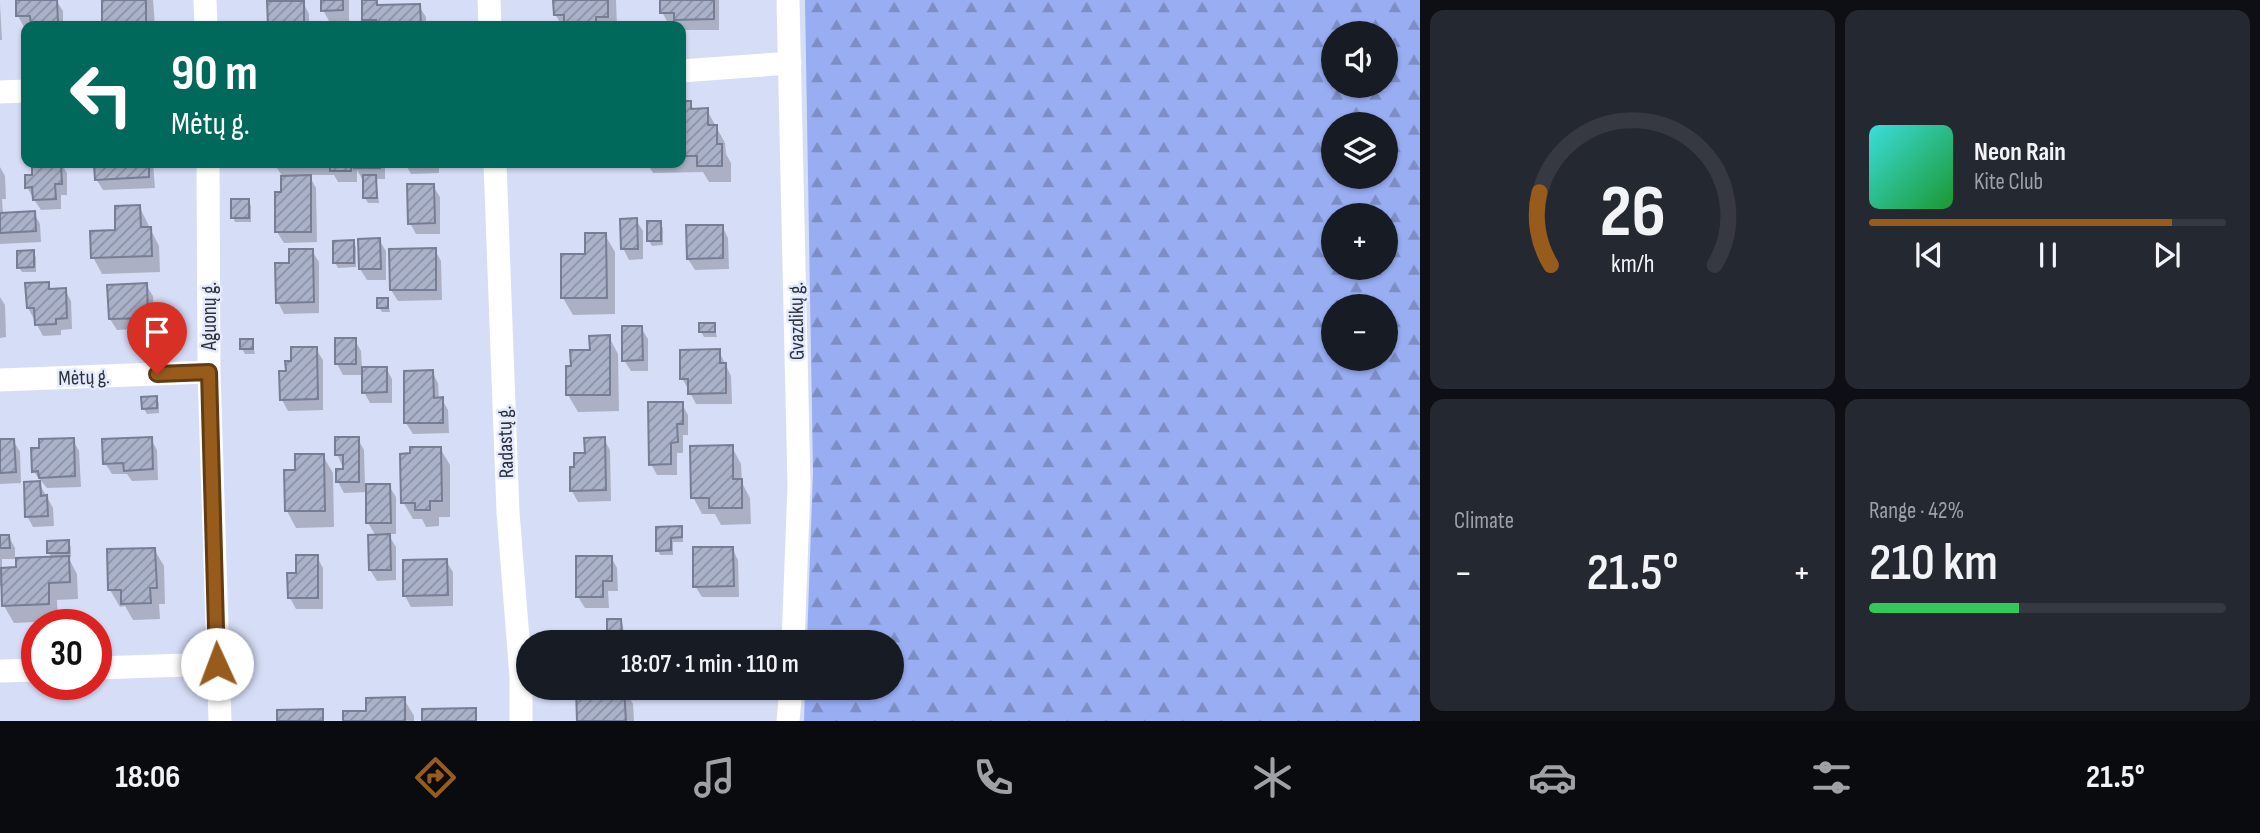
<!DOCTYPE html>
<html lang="en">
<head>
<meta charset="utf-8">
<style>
	:root { --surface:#171b24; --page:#242831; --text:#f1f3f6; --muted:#9ea1a6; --line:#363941; --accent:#975b1c }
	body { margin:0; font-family:"Sofia Sans Condensed",sans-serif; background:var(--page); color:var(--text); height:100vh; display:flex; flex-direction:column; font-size:26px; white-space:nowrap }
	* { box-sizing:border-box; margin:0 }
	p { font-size:23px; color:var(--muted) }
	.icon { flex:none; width:38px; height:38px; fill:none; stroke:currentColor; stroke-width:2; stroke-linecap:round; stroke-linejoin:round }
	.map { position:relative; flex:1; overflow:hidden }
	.sheet { display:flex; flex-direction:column; gap:10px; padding:10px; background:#0d0f14; width:840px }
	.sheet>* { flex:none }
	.top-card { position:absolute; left:21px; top:21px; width:665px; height:147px; border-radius:14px; box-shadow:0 2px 5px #0004; background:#00695c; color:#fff; overflow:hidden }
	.buttons { position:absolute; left:1321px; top:21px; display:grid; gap:14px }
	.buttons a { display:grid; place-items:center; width:77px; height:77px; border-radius:50%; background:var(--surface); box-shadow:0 2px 5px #0004; font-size:35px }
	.speed { position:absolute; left:21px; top:609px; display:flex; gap:14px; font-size:35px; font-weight:700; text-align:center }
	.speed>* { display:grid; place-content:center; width:91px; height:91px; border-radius:50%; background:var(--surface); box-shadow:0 2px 5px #0004; line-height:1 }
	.speed .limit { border:10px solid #d22; background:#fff; color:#111 }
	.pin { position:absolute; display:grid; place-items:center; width:60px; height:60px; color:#fff; margin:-72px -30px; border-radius:50% 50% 50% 0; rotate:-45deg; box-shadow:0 0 7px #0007 }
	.pin .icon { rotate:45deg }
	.me { position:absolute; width:77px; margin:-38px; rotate:358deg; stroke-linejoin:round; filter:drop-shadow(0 0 5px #0008) }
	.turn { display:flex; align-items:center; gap:24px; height:147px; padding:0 35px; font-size:32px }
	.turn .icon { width:91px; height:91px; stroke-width:2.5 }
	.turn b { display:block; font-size:49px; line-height:60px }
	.big { font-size:52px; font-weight:600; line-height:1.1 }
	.sheet .tile { flex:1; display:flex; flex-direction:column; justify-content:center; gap:10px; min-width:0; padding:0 24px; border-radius:14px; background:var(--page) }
	.sheet .dial { align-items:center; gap:0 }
	.dial svg { height:182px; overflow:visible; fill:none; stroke:var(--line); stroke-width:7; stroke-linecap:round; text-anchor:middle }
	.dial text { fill:var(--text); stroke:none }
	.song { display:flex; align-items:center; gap:21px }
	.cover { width:84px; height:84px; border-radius:10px; background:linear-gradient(135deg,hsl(180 70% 55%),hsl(130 70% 35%)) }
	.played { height:7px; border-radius:4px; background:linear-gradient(90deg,var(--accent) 85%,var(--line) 85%) }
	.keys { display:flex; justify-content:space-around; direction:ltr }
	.heat { display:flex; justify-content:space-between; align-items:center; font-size:38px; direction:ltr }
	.charge { height:10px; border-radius:5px; background:linear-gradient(90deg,#34c759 42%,var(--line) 0) }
	.sheet .tiles { flex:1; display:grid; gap:10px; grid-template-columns:repeat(2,1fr) }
	.trip { position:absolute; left:516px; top:630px; width:388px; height:70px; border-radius:35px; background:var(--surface); box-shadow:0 2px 5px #0004; font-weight:600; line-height:70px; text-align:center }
	.dock { display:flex; height:112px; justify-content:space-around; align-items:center; background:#090b0e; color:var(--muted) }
	.dock .icon { width:49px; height:49px }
	.dock .active { color:var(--accent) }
	.dock b { font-size:32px; color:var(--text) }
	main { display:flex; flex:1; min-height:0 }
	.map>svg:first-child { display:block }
</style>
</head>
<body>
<main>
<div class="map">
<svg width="1420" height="721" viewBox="0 0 1420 721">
	<defs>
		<pattern id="forest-firs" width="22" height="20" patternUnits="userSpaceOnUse" patternTransform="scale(1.75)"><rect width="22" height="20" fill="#99adf2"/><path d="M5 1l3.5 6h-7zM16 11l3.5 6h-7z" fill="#7d8dc5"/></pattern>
		<pattern id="building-hatch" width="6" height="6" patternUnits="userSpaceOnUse" patternTransform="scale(1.75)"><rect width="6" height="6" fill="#aab2c9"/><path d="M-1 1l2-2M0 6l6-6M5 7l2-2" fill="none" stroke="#8b91a4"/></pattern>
	</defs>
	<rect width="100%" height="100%" fill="#d6ddf6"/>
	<path fill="url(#forest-firs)" fill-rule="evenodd" d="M805,0H1420V721H804L805,688H892V642H807L813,472ZM1334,33H1386V86H1334ZM1334,124H1386V177H1334ZM1334,215H1386V268H1334ZM1334,306H1386V359H1334Z"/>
	<path fill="#0003" d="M18,0H56L63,11V26L24,27L18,16Z
		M104,0H153L155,26H104Z
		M323,0H349V21H329L323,10Z
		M376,0L379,6H419L426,17V26H368L364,20Z
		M555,0H616L617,26H562L555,14Z
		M662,0H719V30H682L678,23H668L662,12Z
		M303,2L309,14V26H270Z
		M0,4L2,40H0Z
		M681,103H690L694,110H707L725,143L726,154L731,163V182H709L703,172L653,173L647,163H681Z
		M33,163H61L67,173V195H61V209L41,210L33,198L27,187L34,177Z
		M96,163H153L155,188L103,190L96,179Z
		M274,163H385V179H376L379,203H368L365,198V179H362L357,170V182H338L334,175H309L316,188L317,242L284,243L277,232L283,194L282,176Z
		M405,163H439V173L411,174Z
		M568,163H619L569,164Z
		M0,167L5,176L6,199H2L3,214L34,213L40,224L41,242L0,244Z
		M433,186L440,197V234H416L410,223Z
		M248,200L251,206V222H235L233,217Z
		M139,206L159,246L160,272L102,274L93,257Z
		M636,220L643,231V259L629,260L623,248Z
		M660,223L663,228V245L652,246L649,241Z
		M722,226L728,238L729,269L695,270L688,259Z
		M605,235L615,252V314L573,315L563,298L586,256Z
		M379,240L386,251V280H367L360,269Z
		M353,242L356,247V267L338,268L335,263Z
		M435,250L441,261L442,300L398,301L391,290Z
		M312,251L319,262V313L284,314L278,302L291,265Z
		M33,252L36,257V272H22L19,267Z
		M48,284L52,291L65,290L71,301L72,329L61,330V335L43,336L28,308Z
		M146,285L153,296L154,328L117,330L110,319Z
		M0,297L5,305L6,337L0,338Z
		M387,299L390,312H382L379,307Z
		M714,325L717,337H704L701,332Z
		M641,328L648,339V371H631L624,360Z
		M609,337L618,354L619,411L578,412L568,395L572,368Z
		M355,340L361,351L362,369L386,368L392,379V403H370L364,392V375H343L337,364Z
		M252,341L255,354H245L242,349Z
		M316,349L323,360V410L288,411L282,400L287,373L293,362Z
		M719,351L731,376L732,404H696L682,378Z
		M432,372L438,383L439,399H442L448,410L449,433L413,434L406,423Z
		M156,398L159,403V413L147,414L144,409Z
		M682,404L688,415V435H683V453H677V475H657L651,464Z
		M151,439L157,450L158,480L132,481L127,474H112L105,463Z
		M358,439L364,450L365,486H389L396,497V534H388L396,547V580L377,581L370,570L376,536L368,523V492L344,493L338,482L344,470L337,454Z
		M604,439L610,450L611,501L578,502L572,491L576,469Z
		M13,440L20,452L21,483L0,484V441Z
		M73,440L79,451L81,487L47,488L33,471L41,449Z
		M732,447L741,464L742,483L750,498L751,524L721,525L715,514H702L693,497Z
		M440,448L450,465V517H439V526L426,527L422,519H413L403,502Z
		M323,456L333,473L334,527L296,528L287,511Z
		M39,483L53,508L54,526L33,527L27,516Z
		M681,528L683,533V542H673V555H660L658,550Z
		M0,537H9L15,548V559H2V570L18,569L52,558L49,553L68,542L71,547V557H68L77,574L78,599L57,600L58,621L14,623L4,606L3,586H0Z
		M732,548L738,560L739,597H702L695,586Z
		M154,549L164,566L165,604H159L160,619L133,620L125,606L120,607L110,590Z
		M317,557L323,568V609H296L290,598L298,574Z
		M611,557L617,568L618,591H608L609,608H585L578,597Z
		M446,561L453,572V606L411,607L405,596Z
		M620,620L623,626L624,640H612L609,635Z
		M624,688L633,704L634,721H579L578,689Z
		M404,699L414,716V721H344Z"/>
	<path fill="url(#building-hatch)" stroke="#777d94" stroke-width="2" d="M16,0H57L58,23L46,24V26H31L30,16H16Z
		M102,0H146V26H102Z
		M321,0H343V10L321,11Z
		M362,0H377V5L420,4L421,26H376V20H362Z
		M553,0H608V17H596V26H564V15H554Z
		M660,0H714V19L674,20V13H660Z
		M267,1H304V25L268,26Z
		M681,101H691V109L708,108V125H717V144H722V166H697V156H681Z
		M32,163H61L62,184H55L56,199L33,200L32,187L25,188V175H32Z
		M94,163H149V177L95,180Z
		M273,163H326V164L273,165Z
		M330,163H351V171H330Z
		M354,163H380V168H354Z
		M311,175V232H275V192H281V176Z
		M363,175H376L377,198H363Z
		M407,184H434L435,223L408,224Z
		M231,199H249V218H231Z
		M140,205L141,227H151L152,256L91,258L90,231L115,230V206Z
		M35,211L36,231L0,233V213Z
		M637,218L638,249H621L620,219Z
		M647,221H661V241H647Z
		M686,225H723V258L687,259Z
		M585,233H606L607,298H561V254H585Z
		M380,238L381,269H359L358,239Z
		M354,240V263H333V241Z
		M436,248V290H390L389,249Z
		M289,249H313L314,302L276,303L275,263H289Z
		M34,250V267L17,268V251Z
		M49,282V289L66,288L67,318L56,319V324L35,325L34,308H27L25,283Z
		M147,283L148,318L109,319L107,285Z
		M377,298H388V308H377Z
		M699,323H715V332H699Z
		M622,326H642L643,360L622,361Z
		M610,335V395H566V366H571L570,350H590L589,336Z
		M335,338H356V364H335Z
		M240,339H253V349H240Z
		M291,347H317L318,399L280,400L279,371H286L285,361H291Z
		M720,349V363H726V393L688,394V379H680V350Z
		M362,367H387V392L362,393Z
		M433,370L434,398L443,397V423H404V371Z
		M157,396V408L142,409L141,397Z
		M648,402H683V424H677L678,442L671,443V464L649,465Z
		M152,437L153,469L124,471L123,463L103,464L102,439Z
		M335,437H359V482H336V469H343V455H335Z
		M605,437L606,490L570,491V467H574V453H585L584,438Z
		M74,438L75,476L39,478L38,471L32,472L31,448H39V439Z
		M0,439H14L16,472L0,473Z
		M733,445V479H742V508H709V498H691L690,446Z
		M410,447H441L442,501H430V510H415V503H401L400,454L410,453Z
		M295,454H324L325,511H285L284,470H295Z
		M40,481L41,496L47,495L48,516L25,517L24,482Z
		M366,484H390L391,523H366Z
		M682,526V537L671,538V550L656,551V527Z
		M390,534L391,570H369L368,535Z
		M0,535H9L10,548H0Z
		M69,540V553H47V541Z
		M693,547H733L734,586L693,587Z
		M155,548L157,588H150L151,603L121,604V590H108L107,549Z
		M296,555H318V598H288L287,573H296Z
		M69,556L70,582L49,583V604L2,606L1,568L16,567V558Z
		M576,556H612V581H603V597H576Z
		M447,559L448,595L403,596V560Z
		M607,619H621L622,635H607Z
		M576,688H624L626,721H577Z
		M405,697V721H343V711H366V698Z
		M476,708V721H422V709Z
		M323,709V721H277V710Z"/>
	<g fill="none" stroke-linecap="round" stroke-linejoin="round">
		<path stroke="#fff" stroke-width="23" d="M205,0L206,26
			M489,0L490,26
			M788,0L799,486L793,642
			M681,71L790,63
			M0,92L26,91
			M208,163L209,372L220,721
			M495,163L508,512L521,677V721
			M0,380L209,372
			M96,668L217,664
			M0,671L37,670
			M788,721L791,688"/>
	</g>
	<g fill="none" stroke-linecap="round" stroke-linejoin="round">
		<g stroke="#623b12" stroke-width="18">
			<path id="route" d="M157,374L209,372L217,664"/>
		</g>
		<use href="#route" stroke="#975b1c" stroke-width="12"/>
	</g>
	<g text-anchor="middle" stroke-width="5" stroke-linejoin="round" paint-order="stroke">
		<g font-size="21" fill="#2e313a" stroke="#e4ebff">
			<text transform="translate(209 316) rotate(-90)" y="7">Aguonų g.</text>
			<text transform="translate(796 321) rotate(-91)" y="7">Gvazdikų g.</text>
			<text transform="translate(84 377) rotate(-2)" y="7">Mėtų g.</text>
			<text transform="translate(505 442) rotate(-92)" y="7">Radastų g.</text>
		</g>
	</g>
</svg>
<div class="buttons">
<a><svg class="icon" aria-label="sound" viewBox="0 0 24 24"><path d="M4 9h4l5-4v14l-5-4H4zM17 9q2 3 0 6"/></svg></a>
<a><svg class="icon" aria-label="layers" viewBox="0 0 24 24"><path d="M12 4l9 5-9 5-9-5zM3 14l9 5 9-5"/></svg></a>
<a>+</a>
<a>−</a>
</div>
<div class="speed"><div class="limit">30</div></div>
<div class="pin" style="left:157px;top:374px;background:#d93025"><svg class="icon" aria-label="arrive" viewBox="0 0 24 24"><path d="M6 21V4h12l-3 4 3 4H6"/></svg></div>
<svg class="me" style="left:217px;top:664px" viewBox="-20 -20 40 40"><circle r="19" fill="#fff"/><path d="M0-13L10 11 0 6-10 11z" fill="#975b1c"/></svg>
<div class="trip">18:07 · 1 min · 110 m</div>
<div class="top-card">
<div class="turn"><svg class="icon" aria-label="left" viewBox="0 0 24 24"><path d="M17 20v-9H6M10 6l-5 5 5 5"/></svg><div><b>90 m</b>Mėtų g.</div></div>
</div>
</div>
<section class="sheet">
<div class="tiles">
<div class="tile dial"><svg viewBox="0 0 100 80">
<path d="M14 69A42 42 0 1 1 86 69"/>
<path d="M14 69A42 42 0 0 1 9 37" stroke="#975b1c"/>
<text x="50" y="56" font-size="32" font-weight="700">26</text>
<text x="50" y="72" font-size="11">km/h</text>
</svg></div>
<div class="tile">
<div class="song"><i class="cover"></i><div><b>Neon Rain</b><p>Kite Club</p></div></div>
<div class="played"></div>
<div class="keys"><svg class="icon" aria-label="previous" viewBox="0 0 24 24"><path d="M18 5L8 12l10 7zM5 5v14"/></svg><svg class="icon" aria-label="pause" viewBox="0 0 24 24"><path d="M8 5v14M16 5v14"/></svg><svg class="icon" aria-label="next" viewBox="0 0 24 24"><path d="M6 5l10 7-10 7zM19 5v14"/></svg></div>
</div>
<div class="tile"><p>Climate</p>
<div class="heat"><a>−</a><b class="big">21.5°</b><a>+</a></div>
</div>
<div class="tile"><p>Range · 42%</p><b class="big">210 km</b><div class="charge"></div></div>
</div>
</section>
</main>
<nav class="dock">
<b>18:06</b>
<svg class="icon active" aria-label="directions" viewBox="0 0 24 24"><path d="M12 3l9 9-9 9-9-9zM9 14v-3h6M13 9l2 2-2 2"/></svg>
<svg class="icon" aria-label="music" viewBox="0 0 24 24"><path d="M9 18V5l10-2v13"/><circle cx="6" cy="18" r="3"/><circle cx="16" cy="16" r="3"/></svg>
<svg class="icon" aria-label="phone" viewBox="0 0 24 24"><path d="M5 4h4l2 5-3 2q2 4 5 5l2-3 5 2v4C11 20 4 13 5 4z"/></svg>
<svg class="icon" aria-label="climate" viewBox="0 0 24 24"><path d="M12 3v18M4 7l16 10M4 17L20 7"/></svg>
<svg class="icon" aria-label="car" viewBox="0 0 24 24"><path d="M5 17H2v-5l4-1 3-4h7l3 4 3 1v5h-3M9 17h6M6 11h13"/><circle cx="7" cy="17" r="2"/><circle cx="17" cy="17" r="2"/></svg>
<svg class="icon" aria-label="filters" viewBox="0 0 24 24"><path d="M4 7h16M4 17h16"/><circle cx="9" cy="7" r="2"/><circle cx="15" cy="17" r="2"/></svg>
<b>21.5°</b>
</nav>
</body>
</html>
